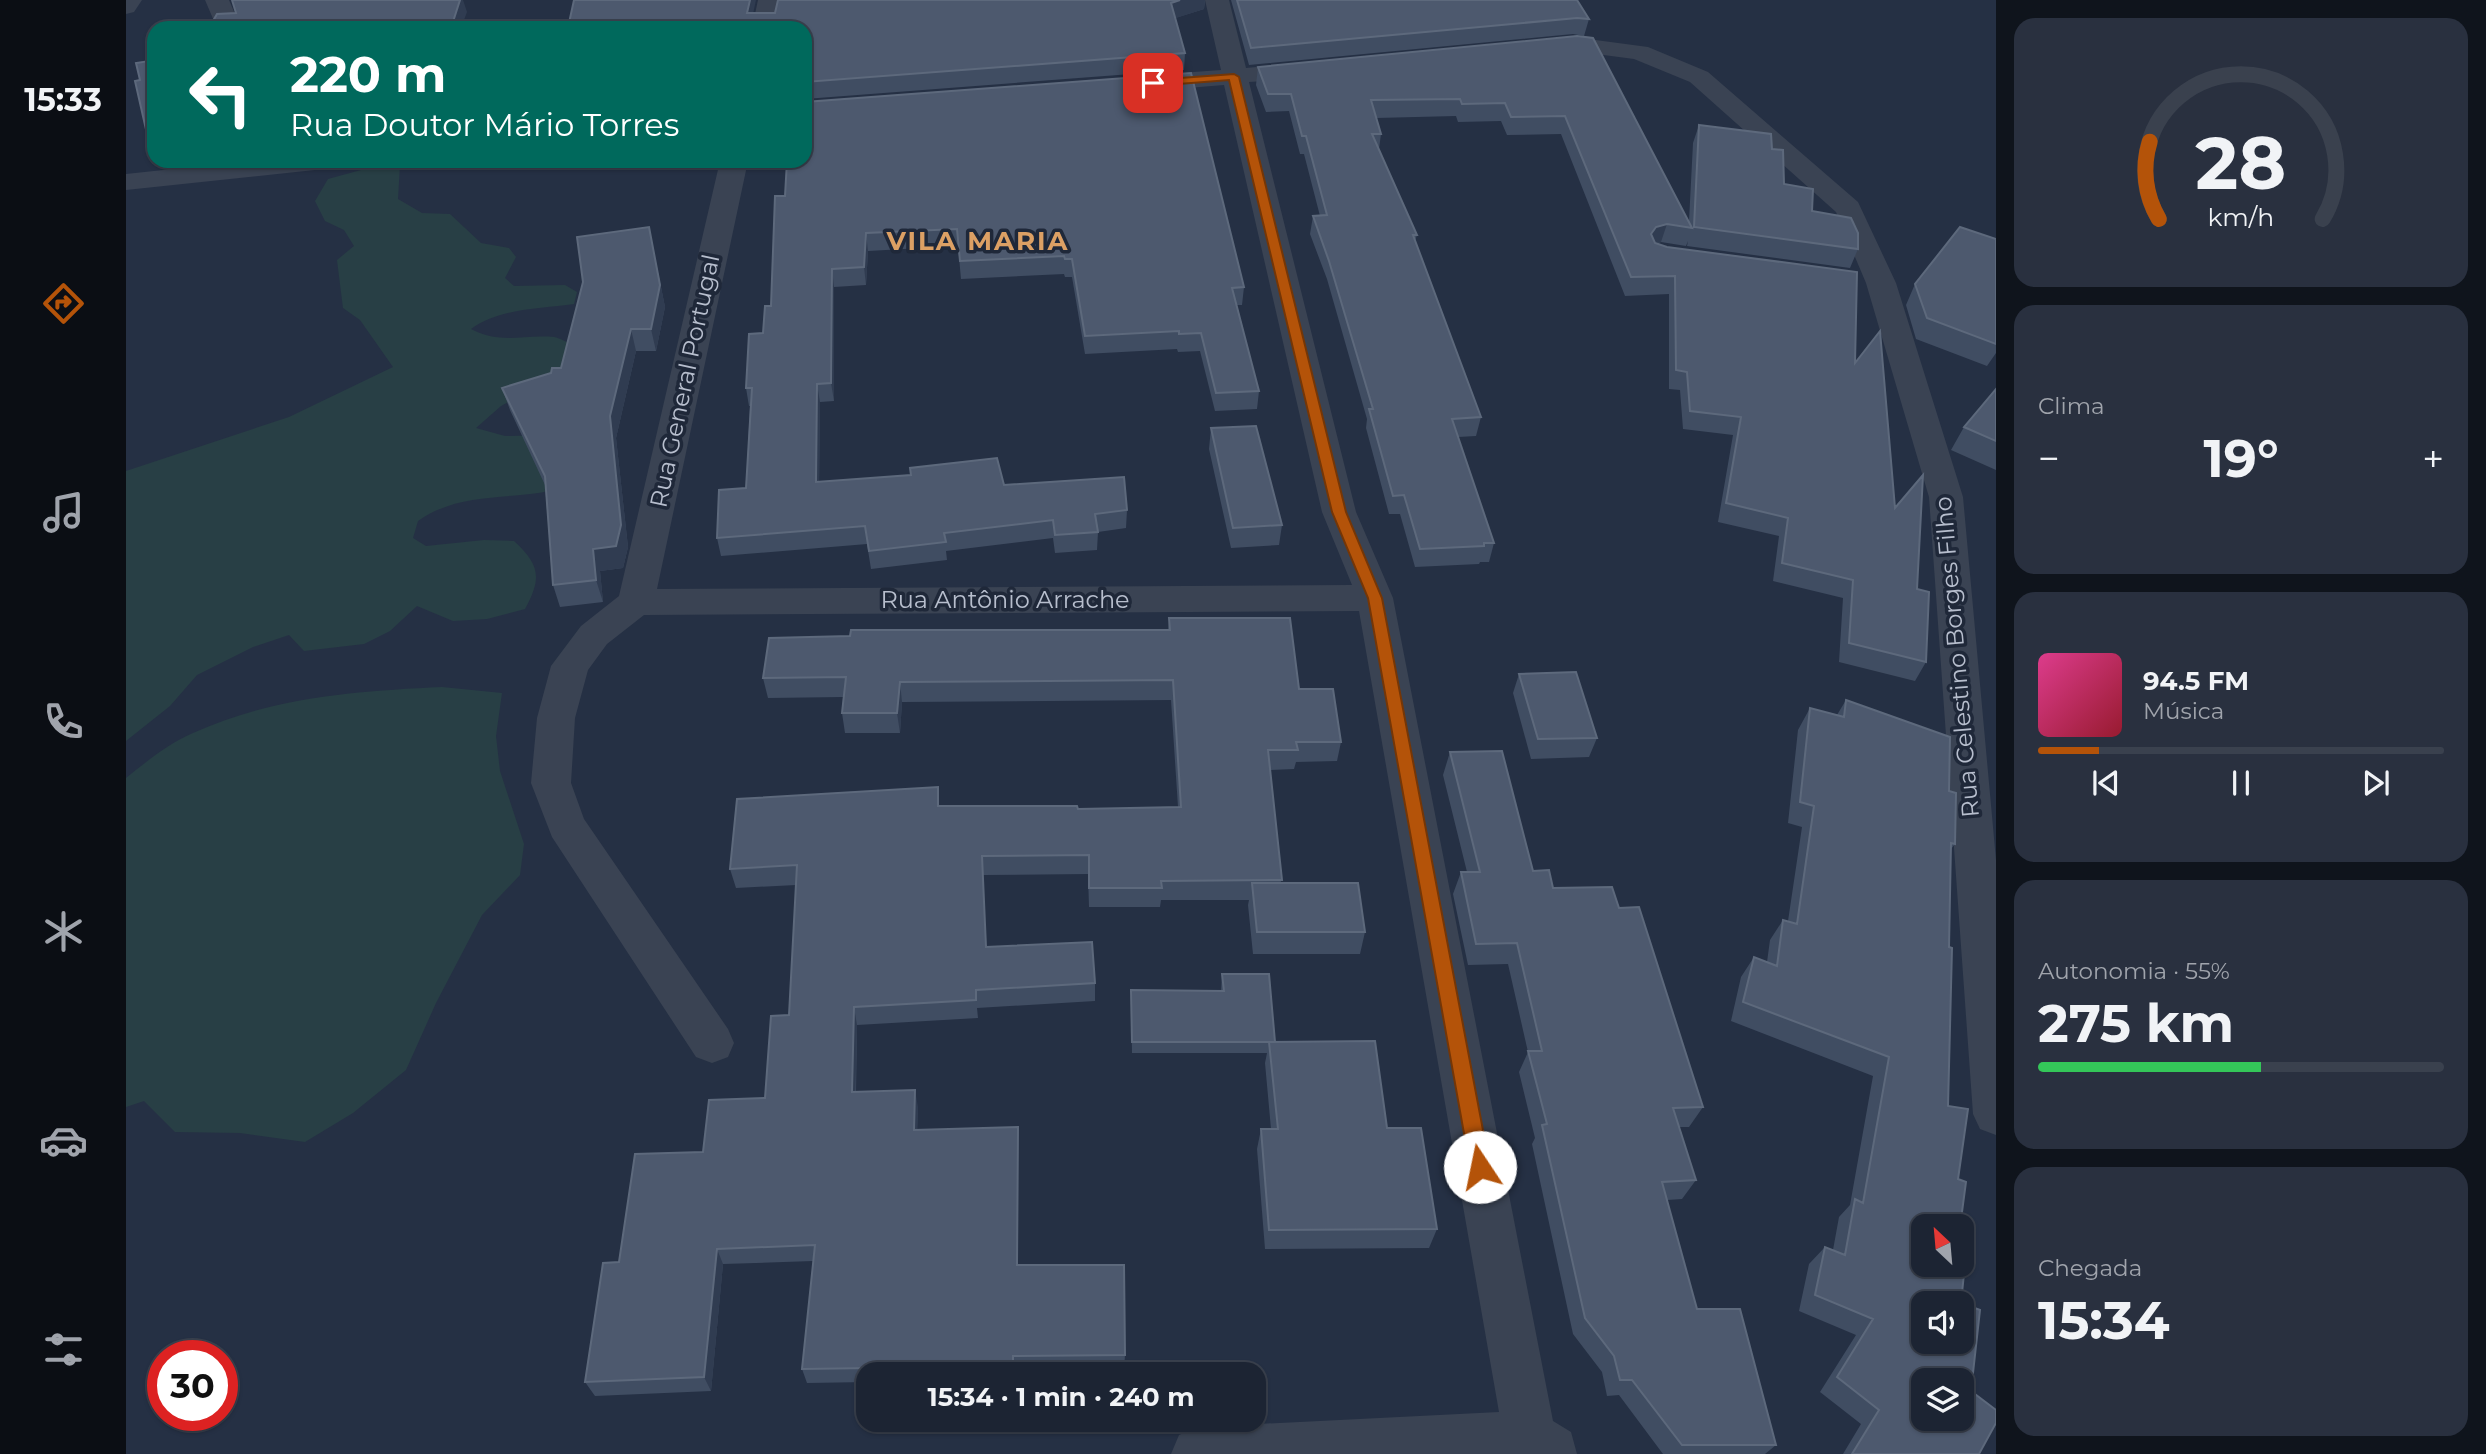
<!DOCTYPE html>
<html lang="pt">
<head>
<meta charset="utf-8">
<style>
	:root { --surface:#1c2433; --page:#29303f; --text:#f1f3f6; --muted:#a0a4ac; --line:#3a414e; --accent:#b45309 }
	body { margin:0; font-family:Montserrat,sans-serif; background:var(--page); color:var(--text); height:100vh; display:flex; flex-direction:column; font-size:26px; white-space:nowrap }
	* { box-sizing:border-box; margin:0 }
	p { font-size:23px; color:var(--muted) }
	.icon { flex:none; width:38px; height:38px; fill:none; stroke:currentColor; stroke-width:2; stroke-linecap:round; stroke-linejoin:round }
	.map { position:relative; flex:1; overflow:hidden }
	.sheet { display:flex; flex-direction:column; gap:18px; padding:18px; background:#0f141c; width:490px }
	.sheet>* { flex:none }
	.hud { position:absolute; left:21px; top:21px; width:665px; height:147px; border-radius:21px; box-shadow:0 2px 5px #0004,0 0 0 2px var(--line); background:#00695c; color:#fff; overflow:hidden }
	.needle { width:46px; rotate:334deg }
	.tools { position:absolute; left:1785px; top:1214px; display:grid; gap:14px }
	.tools a { display:grid; place-items:center; width:63px; height:63px; border-radius:14px; background:var(--surface); box-shadow:0 2px 5px #0004,0 0 0 2px var(--line); font-size:35px }
	.speed { position:absolute; left:21px; top:1340px; display:flex; gap:14px; font-size:35px; font-weight:700; text-align:center }
	.speed>* { display:grid; place-content:center; width:91px; height:91px; border-radius:50%; background:var(--surface); box-shadow:0 2px 5px #0004,0 0 0 2px var(--line); line-height:1 }
	.speed .limit { border:10px solid #d22; background:#fff; color:#111 }
	.pin { position:absolute; display:grid; place-items:center; width:60px; height:60px; color:#fff; margin:-30px; border-radius:14px; box-shadow:0 4px 10px #0006 }
	.me { position:absolute; width:77px; margin:-38px; rotate:349deg; stroke-linejoin:round; filter:drop-shadow(0 0 5px #0008) }
	.turn { display:flex; align-items:center; gap:24px; height:147px; padding:0 28px; font-size:32px }
	.turn .icon { width:91px; height:91px; stroke-width:2.5 }
	.turn b { display:block; font-size:49px; line-height:60px }
	.big { font-size:52px; font-weight:700; line-height:1.1 }
	.sheet .tile { flex:1; display:flex; flex-direction:column; justify-content:center; gap:10px; min-width:0; padding:0 24px; border-radius:21px; background:var(--page) }
	.sheet .dial { align-items:center; gap:0 }
	.dial svg { height:182px; overflow:visible; fill:none; stroke:var(--line); stroke-width:7; stroke-linecap:round; text-anchor:middle }
	.dial text { fill:var(--text); stroke:none }
	.song { display:flex; align-items:center; gap:21px }
	.cover { width:84px; height:84px; border-radius:10px; background:linear-gradient(135deg,hsl(330 70% 55%),hsl(350 70% 35%)) }
	.played { height:7px; border-radius:4px; background:linear-gradient(90deg,var(--accent) 15%,var(--line) 15%) }
	.keys { display:flex; justify-content:space-around; direction:ltr }
	.heat { display:flex; justify-content:space-between; align-items:center; font-size:38px; direction:ltr }
	.charge { height:10px; border-radius:5px; background:linear-gradient(90deg,#34c759 55%,var(--line) 0) }
	.trip { position:absolute; left:730px; top:1362px; width:410px; height:70px; border-radius:21px; background:var(--surface); box-shadow:0 2px 5px #0004,0 0 0 2px var(--line); font-weight:700; line-height:70px; text-align:center }
	main { display:flex; flex:1; min-height:0 }
	.dock { display:flex; flex-direction:column; width:126px; justify-content:space-around; align-items:center; background:#0b0e14; color:var(--muted) }
	.dock .icon { width:49px; height:49px }
	.dock .active { color:var(--accent) }
	.dock b { font-size:32px; color:var(--text) }
	.map>svg:first-child { display:block }
</style>
</head>
<body>
<main>
<nav class="dock">
<b>15:33</b>
<svg class="icon active" aria-label="directions" viewBox="0 0 24 24"><path d="M12 3l9 9-9 9-9-9zM9 14v-3h6M13 9l2 2-2 2"/></svg>
<svg class="icon" aria-label="music" viewBox="0 0 24 24"><path d="M9 18V5l10-2v13"/><circle cx="6" cy="18" r="3"/><circle cx="16" cy="16" r="3"/></svg>
<svg class="icon" aria-label="phone" viewBox="0 0 24 24"><path d="M5 4h4l2 5-3 2q2 4 5 5l2-3 5 2v4C11 20 4 13 5 4z"/></svg>
<svg class="icon" aria-label="climate" viewBox="0 0 24 24"><path d="M12 3v18M4 7l16 10M4 17L20 7"/></svg>
<svg class="icon" aria-label="car" viewBox="0 0 24 24"><path d="M5 17H2v-5l4-1 3-4h7l3 4 3 1v5h-3M9 17h6M6 11h13"/><circle cx="7" cy="17" r="2"/><circle cx="17" cy="17" r="2"/></svg>
<svg class="icon" aria-label="filters" viewBox="0 0 24 24"><path d="M4 7h16M4 17h16"/><circle cx="9" cy="7" r="2"/><circle cx="15" cy="17" r="2"/></svg>
</nav>
<div class="map">
<svg width="1870" height="1454" viewBox="0 0 1870 1454">
	<rect width="100%" height="100%" fill="#253044"/>
	<path fill="#283f45" d="M274,165L272,199L296,213L324,214L355,243L383,248L390,257L379,278L388,286L439,285L451,292L448,304C414,309 373,308 345,329C376,345 397,334 428,337C434,338 442,343 448,346L447,365L375,406L350,428L379,436L429,435L443,483C433,487 422,492 412,493C368,499 329,495 292,521L287,538L300,546L358,540L388,541C414,565 416,578 399,609L361,619L327,621L291,606L264,631L238,644L178,651L163,635L127,647L71,675L44,706L0,741V471L163,417L267,367L234,320L217,308L211,260L228,246L218,230L199,221L189,201L202,179L235,170Z
		M316,687L376,693L370,736L374,771L398,844L394,875L356,915L310,1003L280,1070L227,1113L179,1142L114,1133L49,1132L18,1101L0,1107V778C20,762 43,743 67,733C146,697 231,691 316,687Z"/>
	<g fill="none" stroke-linecap="round" stroke-linejoin="round">
		<path fill="#3a4353" fill-rule="evenodd" d="M0,0H16L8,12L0,14Z
			M79,0H103L115,28H91Z
			M632,0H656L650,28H626Z
			M1079,0H1103L1120,68L1183,62L1192,65L1196,70L1192,75L1183,78L1123,82L1230,512L1267,598L1427,1421L1445,1432L1451,1454H1045L1053,1435L1072,1427L1373,1412L1233,611L518,615L481,644L462,670L449,718L445,783L458,819L602,1029L608,1043L602,1057L586,1063L570,1057L426,837L405,783L411,718L425,666L455,626L493,596L594,161H622L531,589L1226,585L1196,512L1098,85L1013,92L1004,89L1000,84L1004,79L1013,76L1095,70Z
			M1447,37L1522,47L1582,72L1732,202L1770,283L1837,497L1870,860V1135L1854,1129L1847,1114L1803,497L1740,283L1710,212L1564,82L1508,59L1447,51L1420,54L1411,52L1408,47L1411,42Z
			M121,161H212L208,167L198,169L0,190V174Z"/>
	</g>
	<path fill="#404d62" d="M652,0H1079L1078,9L1049,18L1059,53L1058,70L679,99V28L443,23L627,13H649Z
		M1105,0H1451L1463,19L1458,36L1447,34L1123,65Z
		M1451,36L1563,221L1567,143L1573,125L1646,149L1658,184L1686,211L1732,249L1724,268L1561,246L1562,241L1560,246L1535,242L1530,244L1729,363L1791,589L1800,662L1789,681L1713,662L1717,598L1647,581L1653,536L1592,522L1607,435L1557,429L1554,390L1543,389V294L1499,296L1435,134L1381,135L1375,121L1332,122L1330,116L1250,118L1255,134L1253,149L1291,235L1289,241L1355,417L1350,436L1332,437L1368,543L1363,562H1354L1353,564L1289,567L1274,514H1263L1240,428L1241,419L1201,279L1184,234L1187,216H1194L1178,154H1174L1163,111L1140,112L1130,85L1132,67Z
		M661,161L1118,287L1116,305H1111L1133,391L1131,409L1089,411L1074,351L1052,352L1051,349L959,354L946,277H939L938,274L835,279L832,246L742,251L740,285L708,287V401L694,402L693,482L878,485L1001,510L1000,528L972,532L971,550L929,553L927,538L820,551L821,560L745,569L741,544L595,556L591,538L620,488L624,406H623L620,388L645,306L659,196Z
		M523,227L539,307L530,351H510L490,438L502,547L497,568L474,571L477,602L434,607L427,585L419,485L384,410L376,388L425,373L435,368Z
		M1870,239V353L1861,366L1790,339L1780,305L1789,284Z
		M1870,389V470L1825,450L1838,427Z
		M1085,428L1156,525L1153,545L1105,548L1083,449Z
		M1043,618L1173,689L1215,742L1211,761L1170,762L1168,769L1144,770L1155,883L1239,932L1234,954H1127L1122,905L1123,900H1035L1034,907H963L962,874L857,875L860,947L969,983V1001L851,1008L852,1018L731,1025L730,1092L792,1107L791,1130L892,1127V1265L999,1355L998,1369L888,1370V1374H742V1382L681,1383L676,1369L687,1261L597,1264L585,1391L469,1396L459,1382L493,1262L577,1152L639,1098L663,1015L670,885L610,888L604,869L813,806L952,809L1052,807L1045,700L776,702L774,733H719L716,713L717,697L642,698L637,678L1042,630Z
		M1393,674L1471,738L1463,757L1405,759L1387,693Z
		M1720,700L1823,791L1829,844L1825,849L1797,1227L1835,1303L1853,1454H1717L1735,1424L1694,1392L1730,1335L1673,1311L1683,1264L1699,1247L1707,1250L1713,1217L1724,1205L1747,1076L1605,1021L1615,977L1628,957L1641,962L1644,940L1657,920L1662,921L1676,827L1662,823L1672,730L1684,708L1711,715Z
		M1324,752L1407,871L1427,888L1493,908L1577,1107L1563,1127H1553L1570,1180L1556,1199L1541,1200L1571,1309L1650,1445L1639,1454H1537L1493,1395L1481,1396L1476,1372L1447,1334L1406,1144L1409,1138L1393,1072L1402,1052L1382,964L1342,965L1327,894L1335,872H1341L1317,775Z
		M1096,974L1149,1042L1261,1128L1311,1229L1303,1248L1139,1249L1131,1149L1135,1129H1145L1139,1063L1141,1053H1006L1005,990L1095,991Z"/>
	<path fill="#303c51" d="M334,0H337L341,12L335,28H325Z
		M624,0H630L624,28L621,13Z
		M1054,0H1079L1078,9L1044,20L1045,3Z
		M28,133V148L21,134Z
		M1541,224L1535,242L1524,245L1525,234L1530,227Z
		M523,227L539,307L530,351L525,329Z
		M740,233L742,251L740,285L738,267Z
		M706,269L708,287V401L705,383Z
		M505,329L510,351L490,438L502,547L497,568L474,571L477,602L470,580L467,549L484,416Z
		M691,384L694,402L693,500L690,482Z
		M774,682L776,702L774,733L771,713Z
		M728,1007L731,1025L729,1109L726,1092Z
		M789,1090L792,1107L791,1147L788,1130Z
		M892,1127V1280L891,1265Z
		M591,1249L597,1264L585,1391L578,1377Z"/>
	<path fill="#4d596e" stroke="#5d697c" stroke-width="2" fill-rule="evenodd" d="M106,0H334L325,28H83L91,14L110,13Z
		M448,0H624L621,13H649L652,0H1054L1045,3L1059,53L679,82V28H346L443,23Z
		M1111,0H1451L1463,19L1451,18L1125,48Z
		M1451,36L1467,38L1566,228L1541,224L1530,227L1525,234L1529,243L1541,247L1731,272L1729,363L1754,331L1769,508L1797,475L1791,589L1803,592L1800,662L1723,643L1727,580L1656,563L1662,518L1600,503L1615,417L1564,411L1561,372L1550,370L1549,276L1505,277L1439,116L1385,117L1379,103L1336,104L1334,99L1245,100L1255,134H1246L1291,235H1287L1355,417L1326,419L1368,543H1358V546L1294,549L1278,495L1267,496L1243,409H1247L1203,261L1187,216L1201,215L1180,136H1176L1165,94H1142L1132,67Z
		M28,54V133L21,134L9,81L14,80L10,63L24,61L23,55Z
		M1065,73L1118,287L1106,288L1133,391L1090,393L1075,333L1053,334V331L959,336L946,259H939L938,256L834,261L831,229L740,233L738,267L706,269L705,383L691,384L690,482L785,475L784,468L871,458L878,485L998,477L1001,510L969,514L972,532L929,535L927,520L818,533L820,542L743,551L739,526L591,538L593,490L620,488L626,388H620L623,334L637,333L639,306H645L649,196H659L661,161H679V102Z
		M1573,125L1645,134L1646,149L1657,150L1658,184L1687,189L1686,211L1725,218L1732,233V249L1568,227Z
		M523,227L534,285L525,329H505L484,416L495,525L490,546L467,549L470,580L427,585L419,476L376,388L425,373L426,368H435L457,282L451,237Z
		M1834,227L1870,239V344L1801,318L1789,284Z
		M1870,389V441L1838,427Z
		M1130,426L1156,525L1107,528L1085,428Z
		M1043,618H1164L1173,689H1207L1215,742H1170L1172,750H1142L1156,880L1035,881L1036,888H963V855L856,856L860,947L966,942L969,983L850,990V1000L728,1007L726,1092L789,1090L788,1130L892,1127L891,1265H998L999,1355L887,1356V1366L676,1369L689,1245L591,1249L578,1377L459,1382L477,1263L493,1262L509,1154L577,1152L583,1100L639,1098L645,1016L663,1015L671,865L604,869L611,799L812,787V806H951L952,809L1055,807L1047,680L774,682L771,713H716L720,677L637,678L643,638L724,636L725,630H1044Z
		M1450,672L1471,738L1412,739L1393,674Z
		M1720,700L1824,737L1823,791L1830,793L1829,844L1825,843L1823,947L1826,948L1822,1106L1842,1109L1832,1179L1840,1182L1834,1227H1797V1265H1836V1242L1841,1244L1835,1303L1854,1310L1845,1391L1870,1410V1423L1853,1454H1726L1753,1410L1711,1377L1747,1319L1689,1295L1699,1247L1719,1255L1729,1199L1737,1203L1763,1057L1617,1002L1628,957L1651,966L1657,920L1671,924L1688,806L1674,802L1684,708L1718,717ZM1797,1304H1836V1342H1797ZM1797,1381H1836V1419H1797Z
		M1376,751L1407,871L1423,870L1427,888L1486,887L1493,908L1513,907L1577,1107L1547,1108L1570,1180L1536,1182L1571,1309H1614L1650,1445H1556L1506,1380H1494L1488,1356L1459,1318L1416,1125L1421,1124L1402,1051H1416L1391,943L1350,944L1335,872H1354L1324,752Z
		M1126,883H1232L1239,932H1131Z
		M1096,974H1143L1149,1042H1006L1005,990L1098,991Z
		M1249,1041L1261,1128H1295L1311,1229L1143,1230L1135,1129H1152L1143,1042Z"/>
	<path fill="#b45309" stroke="#753606" stroke-width="2" d="M1108,74L1113,77L1220,512L1256,598L1364,1167L1361,1173L1354,1176L1347,1173L1344,1167L1242,598L1206,512L1103,80L1027,86L1022,83L1027,80Z"/>
	<g text-anchor="middle" stroke-width="7" stroke-linejoin="round" paint-order="stroke">
		<g font-size="24" fill="#b7becd" stroke="#1f2839">
			<text transform="translate(559 381) rotate(-78)" y="8">Rua General Portugal</text>
			<text x="879" y="608">Rua Antônio Arrache</text>
			<text transform="translate(1831 657) rotate(-95)" y="8">Rua Celestino Borges Filho</text>
		</g>
		<g font-size="26" font-weight="bold" letter-spacing="2" fill="#dca064" stroke="#1f2839">
			<text x="852" y="250">VILA MARIA</text>
		</g>
	</g>
</svg>
<div class="tools">
<a><svg class="needle" viewBox="-14 -14 28 28"><path d="M0-13l5 13h-10z" fill="#e53935"/><path d="M0 13l5-13h-10z" fill="#a0a4ac"/></svg></a>
<a><svg class="icon" aria-label="sound" viewBox="0 0 24 24"><path d="M4 9h4l5-4v14l-5-4H4zM17 9q2 3 0 6"/></svg></a>
<a><svg class="icon" aria-label="layers" viewBox="0 0 24 24"><path d="M12 4l9 5-9 5-9-5zM3 14l9 5 9-5"/></svg></a>
</div>
<div class="speed"><div class="limit">30</div></div>
<div class="pin" style="left:1027px;top:83px;background:#d93025"><svg class="icon" aria-label="arrive" viewBox="0 0 24 24"><path d="M6 21V4h12l-3 4 3 4H6"/></svg></div>
<svg class="me" style="left:1354px;top:1167px" viewBox="-20 -20 40 40"><circle r="19" fill="#fff"/><path d="M0-13L10 11 0 6-10 11z" fill="#b45309"/></svg>
<div class="trip">15:34 · 1 min · 240 m</div>
<div class="hud">
<div class="turn"><svg class="icon" aria-label="left" viewBox="0 0 24 24"><path d="M17 20v-9H6M10 6l-5 5 5 5"/></svg><div><b>220 m</b>Rua Doutor Mário Torres</div></div>
</div>
</div>
<section class="sheet">
<div class="tile dial"><svg viewBox="0 0 100 80">
<path d="M14 69A42 42 0 1 1 86 69"/>
<path d="M14 69A42 42 0 0 1 10 35" stroke="#b45309"/>
<text x="50" y="56" font-size="32" font-weight="700">28</text>
<text x="50" y="72" font-size="11">km/h</text>
</svg></div>
<div class="tile"><p>Clima</p>
<div class="heat"><a>−</a><b class="big">19°</b><a>+</a></div>
</div>
<div class="tile">
<div class="song"><i class="cover"></i><div><b>94.5 FM</b><p>Música</p></div></div>
<div class="played"></div>
<div class="keys"><svg class="icon" aria-label="previous" viewBox="0 0 24 24"><path d="M18 5L8 12l10 7zM5 5v14"/></svg><svg class="icon" aria-label="pause" viewBox="0 0 24 24"><path d="M8 5v14M16 5v14"/></svg><svg class="icon" aria-label="next" viewBox="0 0 24 24"><path d="M6 5l10 7-10 7zM19 5v14"/></svg></div>
</div>
<div class="tile"><p>Autonomia · 55%</p><b class="big">275 km</b><div class="charge"></div></div>
<div class="tile"><p>Chegada</p><b class="big">15:34</b></div>
</section>
</main>
</body>
</html>
